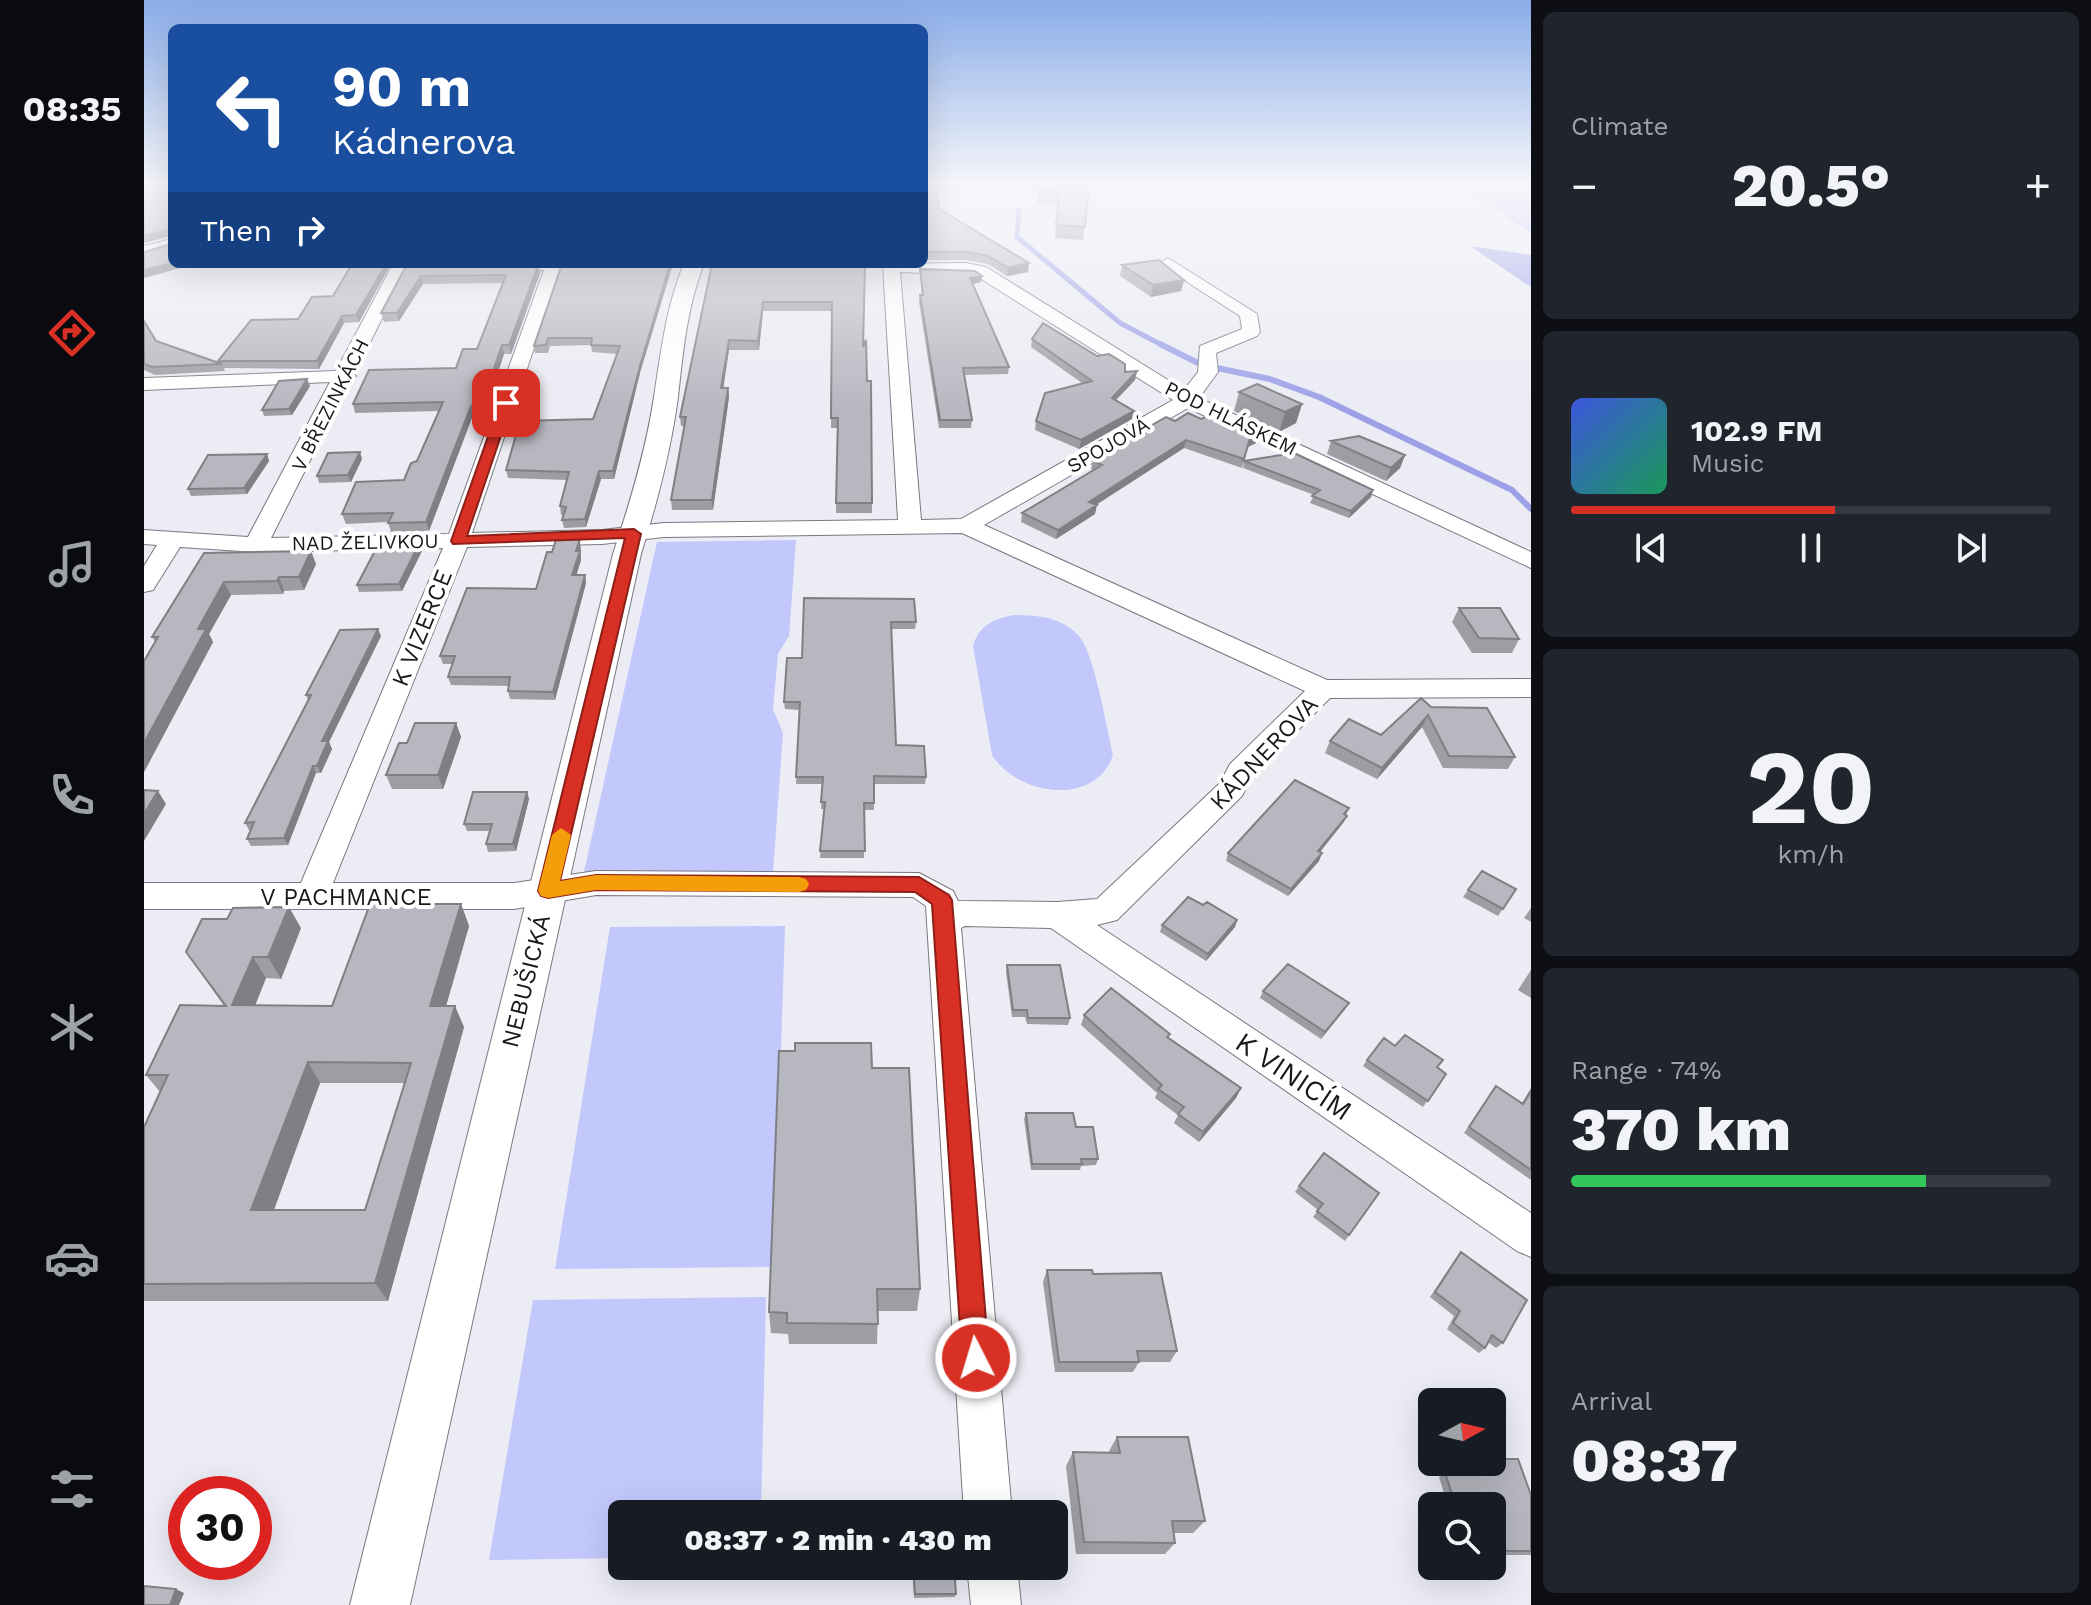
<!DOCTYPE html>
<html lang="en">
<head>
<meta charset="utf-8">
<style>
	:root { --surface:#171b24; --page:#20242c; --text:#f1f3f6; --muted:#9ea1a6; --line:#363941; --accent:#d93025 }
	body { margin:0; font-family:"Work Sans",sans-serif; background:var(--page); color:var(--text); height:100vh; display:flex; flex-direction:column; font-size:30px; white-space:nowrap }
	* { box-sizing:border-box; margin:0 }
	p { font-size:26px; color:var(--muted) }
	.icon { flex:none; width:44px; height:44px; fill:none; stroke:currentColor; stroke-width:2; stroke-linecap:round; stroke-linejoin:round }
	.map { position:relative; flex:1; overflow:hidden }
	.details { display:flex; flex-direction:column; gap:12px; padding:12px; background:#0d0f14; width:560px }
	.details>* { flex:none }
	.guide { position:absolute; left:24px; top:24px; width:760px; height:244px; border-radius:12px; box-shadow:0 8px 32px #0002; background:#1a4fa0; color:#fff; overflow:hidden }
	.needle { width:52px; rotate:82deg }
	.tools { position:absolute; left:1274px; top:1388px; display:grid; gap:16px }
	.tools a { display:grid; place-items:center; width:88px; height:88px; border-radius:12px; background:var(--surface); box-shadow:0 8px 32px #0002; font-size:40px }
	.speed { position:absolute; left:24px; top:1476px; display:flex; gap:16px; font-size:40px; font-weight:700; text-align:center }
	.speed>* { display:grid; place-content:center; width:104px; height:104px; border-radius:50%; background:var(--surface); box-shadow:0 8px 32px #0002; line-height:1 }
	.speed .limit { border:12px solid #d22; background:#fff; color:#111 }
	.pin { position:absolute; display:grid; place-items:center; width:68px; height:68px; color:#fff; margin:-34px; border-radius:16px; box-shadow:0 4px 12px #0006 }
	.me { position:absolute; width:88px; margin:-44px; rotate:355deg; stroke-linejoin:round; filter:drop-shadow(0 0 6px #0008) }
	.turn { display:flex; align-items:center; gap:28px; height:168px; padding:0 32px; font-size:36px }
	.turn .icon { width:104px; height:104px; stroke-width:2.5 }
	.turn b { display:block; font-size:56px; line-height:68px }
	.then { display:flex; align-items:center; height:76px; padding:0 32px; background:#0003; gap:16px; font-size:30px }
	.big { font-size:60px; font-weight:800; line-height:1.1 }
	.details .widget { flex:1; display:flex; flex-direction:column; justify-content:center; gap:12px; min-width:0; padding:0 28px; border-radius:12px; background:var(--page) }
	.details .dial { align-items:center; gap:0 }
	.dial b { font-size:104px; line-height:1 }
	.song { display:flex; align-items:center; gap:24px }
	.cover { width:96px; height:96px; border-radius:12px; background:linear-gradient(135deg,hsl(230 70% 55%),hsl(150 70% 35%)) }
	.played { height:8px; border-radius:4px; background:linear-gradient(90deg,var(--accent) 55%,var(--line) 55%) }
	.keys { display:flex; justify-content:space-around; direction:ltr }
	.heat { display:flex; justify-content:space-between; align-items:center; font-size:44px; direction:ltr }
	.charge { height:12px; border-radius:6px; background:linear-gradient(90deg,#34c759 74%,var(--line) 0) }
	.trip { position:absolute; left:464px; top:1500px; width:460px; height:80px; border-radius:12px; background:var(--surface); box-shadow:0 8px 32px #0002; font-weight:800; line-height:80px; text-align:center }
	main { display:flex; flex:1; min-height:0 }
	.tabs { display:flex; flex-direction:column; width:144px; justify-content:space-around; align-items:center; background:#090b0e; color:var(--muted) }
	.tabs .icon { width:56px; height:56px }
	.tabs .on { color:var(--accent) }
	.tabs b { font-size:36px; color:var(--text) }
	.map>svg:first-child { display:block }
</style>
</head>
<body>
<main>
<nav class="tabs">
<b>08:35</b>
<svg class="icon on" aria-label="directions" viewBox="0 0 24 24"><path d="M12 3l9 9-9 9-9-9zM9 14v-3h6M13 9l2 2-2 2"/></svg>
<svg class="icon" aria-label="music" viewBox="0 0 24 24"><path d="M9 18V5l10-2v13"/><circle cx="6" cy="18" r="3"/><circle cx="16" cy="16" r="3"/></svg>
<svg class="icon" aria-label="phone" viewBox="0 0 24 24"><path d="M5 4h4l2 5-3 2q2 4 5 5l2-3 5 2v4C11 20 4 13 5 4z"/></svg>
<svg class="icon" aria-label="climate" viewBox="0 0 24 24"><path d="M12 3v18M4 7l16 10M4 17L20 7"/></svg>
<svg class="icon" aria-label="car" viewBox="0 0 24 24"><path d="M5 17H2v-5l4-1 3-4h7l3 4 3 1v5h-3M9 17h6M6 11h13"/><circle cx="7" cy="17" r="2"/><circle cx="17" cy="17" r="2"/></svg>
<svg class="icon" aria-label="filters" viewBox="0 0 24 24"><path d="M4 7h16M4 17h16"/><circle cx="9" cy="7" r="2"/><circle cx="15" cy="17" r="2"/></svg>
</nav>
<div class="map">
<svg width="1387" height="1605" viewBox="0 0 1387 1605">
	<rect width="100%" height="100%" fill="#ebecf4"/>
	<path fill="#c2c8fc" d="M1387,183V233L1314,185Z
		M652,540L645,636L634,654L629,709L639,733L629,872H440L513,542Z
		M870,615C892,615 918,617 934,635C950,651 963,729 969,755C951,808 873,795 848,755L829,646C835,625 850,619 870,615Z
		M641,926L630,1267L411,1269L466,927Z
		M622,1297L617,1514H478V1558L345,1560L389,1300Z"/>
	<path fill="#9ea3e9" d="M1326,246L1387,255V287Z"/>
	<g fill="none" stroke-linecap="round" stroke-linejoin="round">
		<path stroke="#9ca1e7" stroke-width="5" d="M875,210L873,237L976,323L1020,346"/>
		<path stroke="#9ca1e7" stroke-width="6" d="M1016,344L1056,364
			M1073,368L1126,379L1175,397L1368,490L1387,509"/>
		<g stroke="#787980" stroke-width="2">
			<path id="minor" d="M780,183H897L890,187L780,190Z
				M28,239V249L0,256V246Z
				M1024,258L1113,314L1116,332L1113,336L1072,353L1074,372L1055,398L1387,552V568L1044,408L840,525L1183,680L1387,679V697L1186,698L1108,776L1098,796L973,920L953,925L1387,1213V1257L1373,1251L907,928L821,926L817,928L868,1514H820L782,906L769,897L452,895L370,909H0V883H157L299,548L112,552L36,547L9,590L0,592V566L13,545L0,544V530L104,537L186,382L0,390V378L192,371L249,264H418L328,533L458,530L520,523L754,520L739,264L822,263L842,267L1040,390L1054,372L1056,346L1098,329L1096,316L1018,266L1016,263ZM400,270L305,534L127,538L206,381L212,376L210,374L262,271ZM756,272L831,275L1029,400L817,519L777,520ZM818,533L1161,691L1086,764L1076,783L953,899L913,902L814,901L809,891L775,873L452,871L370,883H189L323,547L458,544L520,537Z
				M823,1566H873L877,1605H827Z"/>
		</g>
		<g stroke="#787980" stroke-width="2">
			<path id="tertiary" d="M540,264H560C543,307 539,352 534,397C527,450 513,503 497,554L266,1605H206L469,554C486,503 502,450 510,397C517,352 522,306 540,264Z"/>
		</g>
		<use href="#minor" fill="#fff" fill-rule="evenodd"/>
		<use href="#tertiary" fill="#fff" fill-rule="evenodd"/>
	</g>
	<path fill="#9d9da4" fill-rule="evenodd" d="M780,183L795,209L884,272L863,276L844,264L823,260H780Z
		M945,183L939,240L911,238L915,205L893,203L894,190Z
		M208,264H247L215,322L200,323L175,369L80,368L81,371L11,375L0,370V321L12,341L75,363L74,361L154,319L189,296Z
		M418,264L496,373L470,479H457L442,527L420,528L418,520L420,515H417L416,506L423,480L364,478L362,470L449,419L473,354L448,352L447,345L406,346L404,353H391L390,346Z
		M568,264L721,267L719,347L723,381H727L728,513H692L693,428H687L688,311H619L615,350H585L579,388H584L585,397L569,510H528L527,500L540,426H537L536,417Z
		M394,265L396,273L367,354H360L340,415H329L285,531L247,532L244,522L202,524L198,514L260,480L273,461L295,411L211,413L209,404L312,368L333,349L359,283L279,284L255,321L240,322L237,313L262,266Z
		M978,265L1040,280L1037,291L1007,297L976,276Z
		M776,269L837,282L828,284L865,367L864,374L820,375L828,420L827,428H795L775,302L776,295H778Z
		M888,339L953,356L981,372L993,371L991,380L972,400L988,419L935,449L891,430L892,421L938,383L887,347Z
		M166,386L148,415L120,416L118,410Z
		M1095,392L1158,404L1152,423L1135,432L1090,411Z
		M1057,419L1114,435L1112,443L1104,447L1098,468L1040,448L952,505L951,514L912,539L877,522L878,513L949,470L947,469L949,461L1031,421Z
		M1187,441L1261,455L1256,468L1242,481L1183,454Z
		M123,454L125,461L103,494L47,496L44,489Z
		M218,459L207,482L175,483L173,476Z
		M1100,461L1229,490L1227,497L1205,518L1166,503L1170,495L1099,468Z
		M275,544L278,551L258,591L215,592L213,585Z
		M437,547L436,552L437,560L432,575H441L442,583L411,700L366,699L364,691L365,686L307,685L304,677L308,664H299L296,656L392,589L408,552Z
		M60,553L172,564L160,590L140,591L139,594L87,595L65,634L69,642L0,772V661L11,642L8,637Z
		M660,598L772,622L771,629H747L752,745L782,777L781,784H730V810H720V858H676L680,809H677L678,784H652L655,710L641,709L640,702L658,658Z
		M1315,608L1375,639L1368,653H1328L1308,622Z
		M237,636L185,742L188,749L177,773H172L144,845L107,846L103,839L107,830H105L101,823L164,700L162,695Z
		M1287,707L1371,757L1364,769L1299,768L1278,727L1233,779L1181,753L1186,741L1237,735Z
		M312,723L317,737L299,789H248L242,775L263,743Z
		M383,792L385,799L372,851L344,852L342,844L346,831H323L320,824Z
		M1205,808L1199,823L1176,852L1175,861L1144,896L1082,861L1084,853Z
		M1372,889L1354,916L1319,897L1324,890Z
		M317,904L325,926L302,1006L320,1027L244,1301H0V1127L16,1092L2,1075L80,1006L42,952L157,928L137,979L122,978L111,1005L188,1006ZM176,1083H261L221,1210H130Z
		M1387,908V922L1380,918Z
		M1093,920L1091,927L1062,961L1016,932L1018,925Z
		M863,965L926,1018L924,1025L883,1024L881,1017H868L862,972Z
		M1387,970V998L1374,990Z
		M1119,991L1205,1003L1201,1009L1177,1039L1116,998Z
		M940,1015L1024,1037L1097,1088L1092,1098L1055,1142L1030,1123L1034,1115L1011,1098L1013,1093L937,1025Z
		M1251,1046L1294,1068L1302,1074L1279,1107L1219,1066L1223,1060Z
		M728,1068L776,1289L773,1311H734L733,1344H645L644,1334L627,1333L625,1312Z
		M1352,1086L1378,1103L1387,1088V1180L1320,1133Z
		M882,1113L932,1127L954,1159L952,1165L937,1166L936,1170H887L880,1119Z
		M1155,1186L1235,1193L1201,1241L1169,1217L1174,1210L1151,1192Z
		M1317,1252L1359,1343L1352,1348L1344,1342L1341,1348L1335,1353L1303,1329L1310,1316L1286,1297L1312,1258Z
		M903,1270L1033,1351L1026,1362H995L989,1372H911L899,1282Z
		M973,1437L1061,1521L1049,1533H1030L1031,1543L1021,1554H932L922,1466L929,1452H965V1451Z
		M1319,1462H1348L1387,1495V1555H1348V1506H1304L1295,1477L1301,1473H1320L1317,1464Z
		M768,1566H810L812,1594L811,1597L770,1598Z"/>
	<path fill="#7f8086" d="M25,229L27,236L0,243V236Z
		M28,263V264H51L0,278V270Z
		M885,263L884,272L863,276L864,268Z
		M242,264H247L215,322L212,315Z
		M526,264H529L496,373L470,479L469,471L496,366Z
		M394,265L396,273L367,354L365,345Z
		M277,276L279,284L255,321L253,313Z
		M838,276L837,282L825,285L826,278Z
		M1040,280L1037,291L1007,297L1009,285Z
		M619,302V311L615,350L614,341Z
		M198,316L200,323L175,369L173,361Z
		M585,340V350L578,397L577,388Z
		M358,345L360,354L340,415L337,406Z
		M993,371L991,380L966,406L968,398Z
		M163,379L166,386L148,415L145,409Z
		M584,388L585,397L569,510L568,500Z
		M1158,404L1152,423L1135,432L1141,412Z
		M327,406L329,415L285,531L282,522Z
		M990,411L988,419L935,449L937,440Z
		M1114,435L1112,443L1104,447L1106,438Z
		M1042,440L1040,448L944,510L945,502Z
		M216,452L218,459L207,482L204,475Z
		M123,454L125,461L103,494L100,488Z
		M1261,455L1256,468L1242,481L1247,468Z
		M455,471L457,479L442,527L441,519Z
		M1229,490L1227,497L1205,518L1207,511Z
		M953,505L951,514L912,539L914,530Z
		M436,539L437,560L430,583L428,575Z
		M275,544L278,551L258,591L255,584Z
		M167,551L172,564L160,590L155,577Z
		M441,575L442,583L411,700L409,692Z
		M135,577L140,591L139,594L133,581Z
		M80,582L87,595L65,634L69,642L0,772V743L54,629Z
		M234,629L237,636L185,742L188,749L177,773L173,766L178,741Z
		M1284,715L1278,727L1233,779L1238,768Z
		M312,723L317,737L299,789L294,775Z
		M169,766L172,773L144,845L140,838Z
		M14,791L22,804L0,841V814Z
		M383,792L385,799L372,851L369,844Z
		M1203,816L1199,823L1171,858L1174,851Z
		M1178,853L1175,861L1144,896L1147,889Z
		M317,904L325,926L296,1027L286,1006Z
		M145,907L157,928L137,979L124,957Z
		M1093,920L1091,927L1062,961L1064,954Z
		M109,957L122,978L103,1026L88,1005Z
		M1205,1003L1201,1009L1177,1039L1181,1032Z
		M311,1006L320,1027L244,1301L231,1283Z
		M164,1062L176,1083L123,1229L107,1210Z
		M1097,1088L1092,1098L1055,1142L1059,1132Z
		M32,1589L40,1593L35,1605H26Z"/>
	<path fill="#b6b7bf" stroke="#7f8086" stroke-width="2" fill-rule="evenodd" d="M0,183H28V232L25,229L0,236Z
		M780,183L792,185L795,209L885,263L864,268L844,256L823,252H780Z
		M899,183H945L941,227L912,225L916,192L894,190Z
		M28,238V263L0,270V252L28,244Z
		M1015,260L1040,280L1009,285L978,265Z
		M208,264H242L212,315L198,316L173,361H74L107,320L154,319L168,297L189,296Z
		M418,264H526L496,366L469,471H455L441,519L418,520L422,507L416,506L425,472L362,470L376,421L449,419L476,346L447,345L448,338H404L402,345L390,346Z
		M568,264H645L721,267L719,347L722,340L723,381H727L728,503H692L694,418H687L688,302H619L614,341L585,340L577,388H584L568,500H527L542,417H536Z
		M394,265L365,345H358L337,406H327L282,522L244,523L249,513L198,514L212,482L260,480L267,463L273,461L299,402L209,404L225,370L312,368L319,349H333L362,275L277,276L253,313H237L262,266Z
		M776,269L831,271L838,276L826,278L865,367L819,368L828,420H796L776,295H779Z
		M0,321L12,341L78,364L8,367L0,364Z
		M899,323L953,356L965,354L981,364V372L993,371L968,398L990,411L937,440L892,421L901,393L948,381L888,339Z
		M163,379L145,409L118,410L135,381Z
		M1113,384L1158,404L1141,412L1095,392Z
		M1044,413L1057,419L1069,414L1114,435L1106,438L1100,459L1042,440L945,502L953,505L914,530L878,513L958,465L949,461L961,452L1022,417L1031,421Z
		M1215,436L1261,455L1247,468L1187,441Z
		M216,452L204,475L173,476L184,453Z
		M1150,453L1229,490L1207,511L1168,496L1176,490L1100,461Z
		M123,454L100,488L44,489L64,455Z
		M436,539L432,551H436L428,575H441L409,692L364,691L366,677H304L311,656H296L323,588L392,589L403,552H408L412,540Z
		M275,544L255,584L213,585L234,545Z
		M167,551L155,577H135L133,581L80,582L54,629H62L0,743V661L14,637H8L60,553Z
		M660,598L770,599L772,622H747L752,745L780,746L782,777L730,776V803H720L721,851H676L681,802H677L679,777H652L656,702H640L643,658H658Z
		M1315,608H1356L1375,639L1335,638Z
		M234,629L178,741H184L173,766H169L140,838L103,839L110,822L101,823L167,695H162L196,630Z
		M1277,698L1287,707L1343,708L1371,757L1305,756L1284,715L1238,768L1186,741L1205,719L1237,735Z
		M271,723H312L294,775H242L255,743H263Z
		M1151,780L1205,808L1200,814L1203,816L1174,851L1178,853L1147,889L1084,853Z
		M0,790L14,791L0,814Z
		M329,792H383L369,844H342L348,824H320Z
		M1338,871L1372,889L1359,909L1324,890Z
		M1044,897L1059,905L1063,902L1093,920L1064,954L1018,925Z
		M226,904H317L286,1006H311L231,1283L0,1284V1127L24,1075H2L36,1005L82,1006L42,952L58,919H83L89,908L145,907L124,957H109L88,1005L188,1006ZM164,1062L267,1063L221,1210H107Z
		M1144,964L1205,1003L1181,1032L1119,991Z
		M863,965H916L926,1018H884L883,1010H869Z
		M967,988L1026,1034L1023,1037L1097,1088L1059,1132L1034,1114L1040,1107L1014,1089L1018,1085L940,1015Z
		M1261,1035L1299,1060L1293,1067L1302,1074L1284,1101L1223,1060L1240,1038L1251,1046Z
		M651,1043H727L728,1068H765L776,1289H733L734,1324L643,1323V1313L625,1312L635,1051H651Z
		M1352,1086L1379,1104L1387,1091V1170L1325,1127Z
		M882,1113H929L932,1127H949L954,1159H937L938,1164H888Z
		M1180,1153L1235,1193L1205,1235L1173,1211L1179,1204L1155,1186Z
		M1317,1252L1383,1300L1359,1343L1348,1335L1341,1348L1309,1323L1316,1311L1291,1292Z
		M903,1270H948L949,1274L1017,1273L1033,1351H993L995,1362H915Z
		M973,1437H1044L1061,1521H1028L1031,1543L940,1542L929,1452L976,1453Z
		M1348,1459H1374L1387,1495V1551H1348V1506H1312L1301,1473L1328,1472L1324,1462H1348Z
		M769,1566H810L812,1594H771Z
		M0,1586L32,1589L26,1605H0Z"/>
	<linearGradient id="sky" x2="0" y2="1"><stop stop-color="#89ace8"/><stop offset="0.45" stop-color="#f6f6fa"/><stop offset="1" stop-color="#f6f6fa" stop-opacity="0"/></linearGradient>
	<rect width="1387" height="408" fill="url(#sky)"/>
	<path fill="#d93025" stroke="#8d1f18" stroke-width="2" d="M362,399L368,403L323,536L490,529L497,534L416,881L452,875L775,877L805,895L808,900L845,1358L841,1368L832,1372L822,1368L818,1358L788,904L771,892L452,890L404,898L397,896L394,891L481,538L309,544L307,541L356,403Z"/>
	<path fill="#f59e0b" d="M417,828L427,835L416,881L452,875L655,877L662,879L665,884L662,890L655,892L452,890L404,898L397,896L394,891L408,835Z"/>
	<g text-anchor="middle" stroke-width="8" stroke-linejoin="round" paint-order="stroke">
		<g font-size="20" fill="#17181b" stroke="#fff">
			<text transform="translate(186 405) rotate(-63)" y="7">V BŘEZINKÁCH</text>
			<text transform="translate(1087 418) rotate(26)" y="7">POD HLÁSKEM</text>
			<text transform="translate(964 445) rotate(-30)" y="7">SPOJOVÁ</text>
			<text transform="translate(221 542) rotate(-1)" y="7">NAD ŽELIVKOU</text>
		</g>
		<g font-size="24" fill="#17181b" stroke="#fff">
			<text transform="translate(278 628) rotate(-68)" y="8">K VIZERCE</text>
			<text transform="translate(1120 753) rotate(-47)" y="8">KÁDNEROVA</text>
			<text x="202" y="905">V PACHMANCE</text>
			<text transform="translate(382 981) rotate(-76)" y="8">NEBUŠICKÁ</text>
		</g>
		<g font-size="28" fill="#17181b" stroke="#fff">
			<text transform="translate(1150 1076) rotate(34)" y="10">K VINICÍM</text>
		</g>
	</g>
</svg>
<div class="tools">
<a><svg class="needle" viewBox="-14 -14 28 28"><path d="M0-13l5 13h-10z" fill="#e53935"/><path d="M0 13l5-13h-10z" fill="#9ea1a6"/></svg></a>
<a><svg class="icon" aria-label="search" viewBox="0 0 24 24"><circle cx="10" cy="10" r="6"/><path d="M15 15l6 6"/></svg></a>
</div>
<div class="speed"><div class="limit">30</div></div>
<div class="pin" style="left:362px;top:403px;background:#d93025"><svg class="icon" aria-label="arrive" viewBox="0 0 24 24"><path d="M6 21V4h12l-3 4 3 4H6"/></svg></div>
<svg class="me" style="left:832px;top:1358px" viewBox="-20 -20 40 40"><circle r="17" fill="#d93025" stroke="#fff" stroke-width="3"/><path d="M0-11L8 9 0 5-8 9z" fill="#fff"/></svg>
<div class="trip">08:37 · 2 min · 430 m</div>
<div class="guide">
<div class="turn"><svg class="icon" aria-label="left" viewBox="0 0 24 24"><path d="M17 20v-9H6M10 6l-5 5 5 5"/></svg><div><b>90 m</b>Kádnerova</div></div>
<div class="then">Then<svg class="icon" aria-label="right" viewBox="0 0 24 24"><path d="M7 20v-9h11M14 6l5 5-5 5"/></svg></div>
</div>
</div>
<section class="details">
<div class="widget"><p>Climate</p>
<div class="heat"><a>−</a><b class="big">20.5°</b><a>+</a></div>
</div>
<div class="widget">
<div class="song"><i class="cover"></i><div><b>102.9 FM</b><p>Music</p></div></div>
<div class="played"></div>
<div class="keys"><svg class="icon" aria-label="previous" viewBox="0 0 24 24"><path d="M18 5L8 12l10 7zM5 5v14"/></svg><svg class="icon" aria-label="pause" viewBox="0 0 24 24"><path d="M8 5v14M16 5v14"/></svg><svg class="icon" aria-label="next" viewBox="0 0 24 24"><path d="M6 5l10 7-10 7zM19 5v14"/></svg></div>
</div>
<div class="widget dial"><b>20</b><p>km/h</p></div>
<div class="widget"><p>Range · 74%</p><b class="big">370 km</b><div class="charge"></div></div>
<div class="widget"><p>Arrival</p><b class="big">08:37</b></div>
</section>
</main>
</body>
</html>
